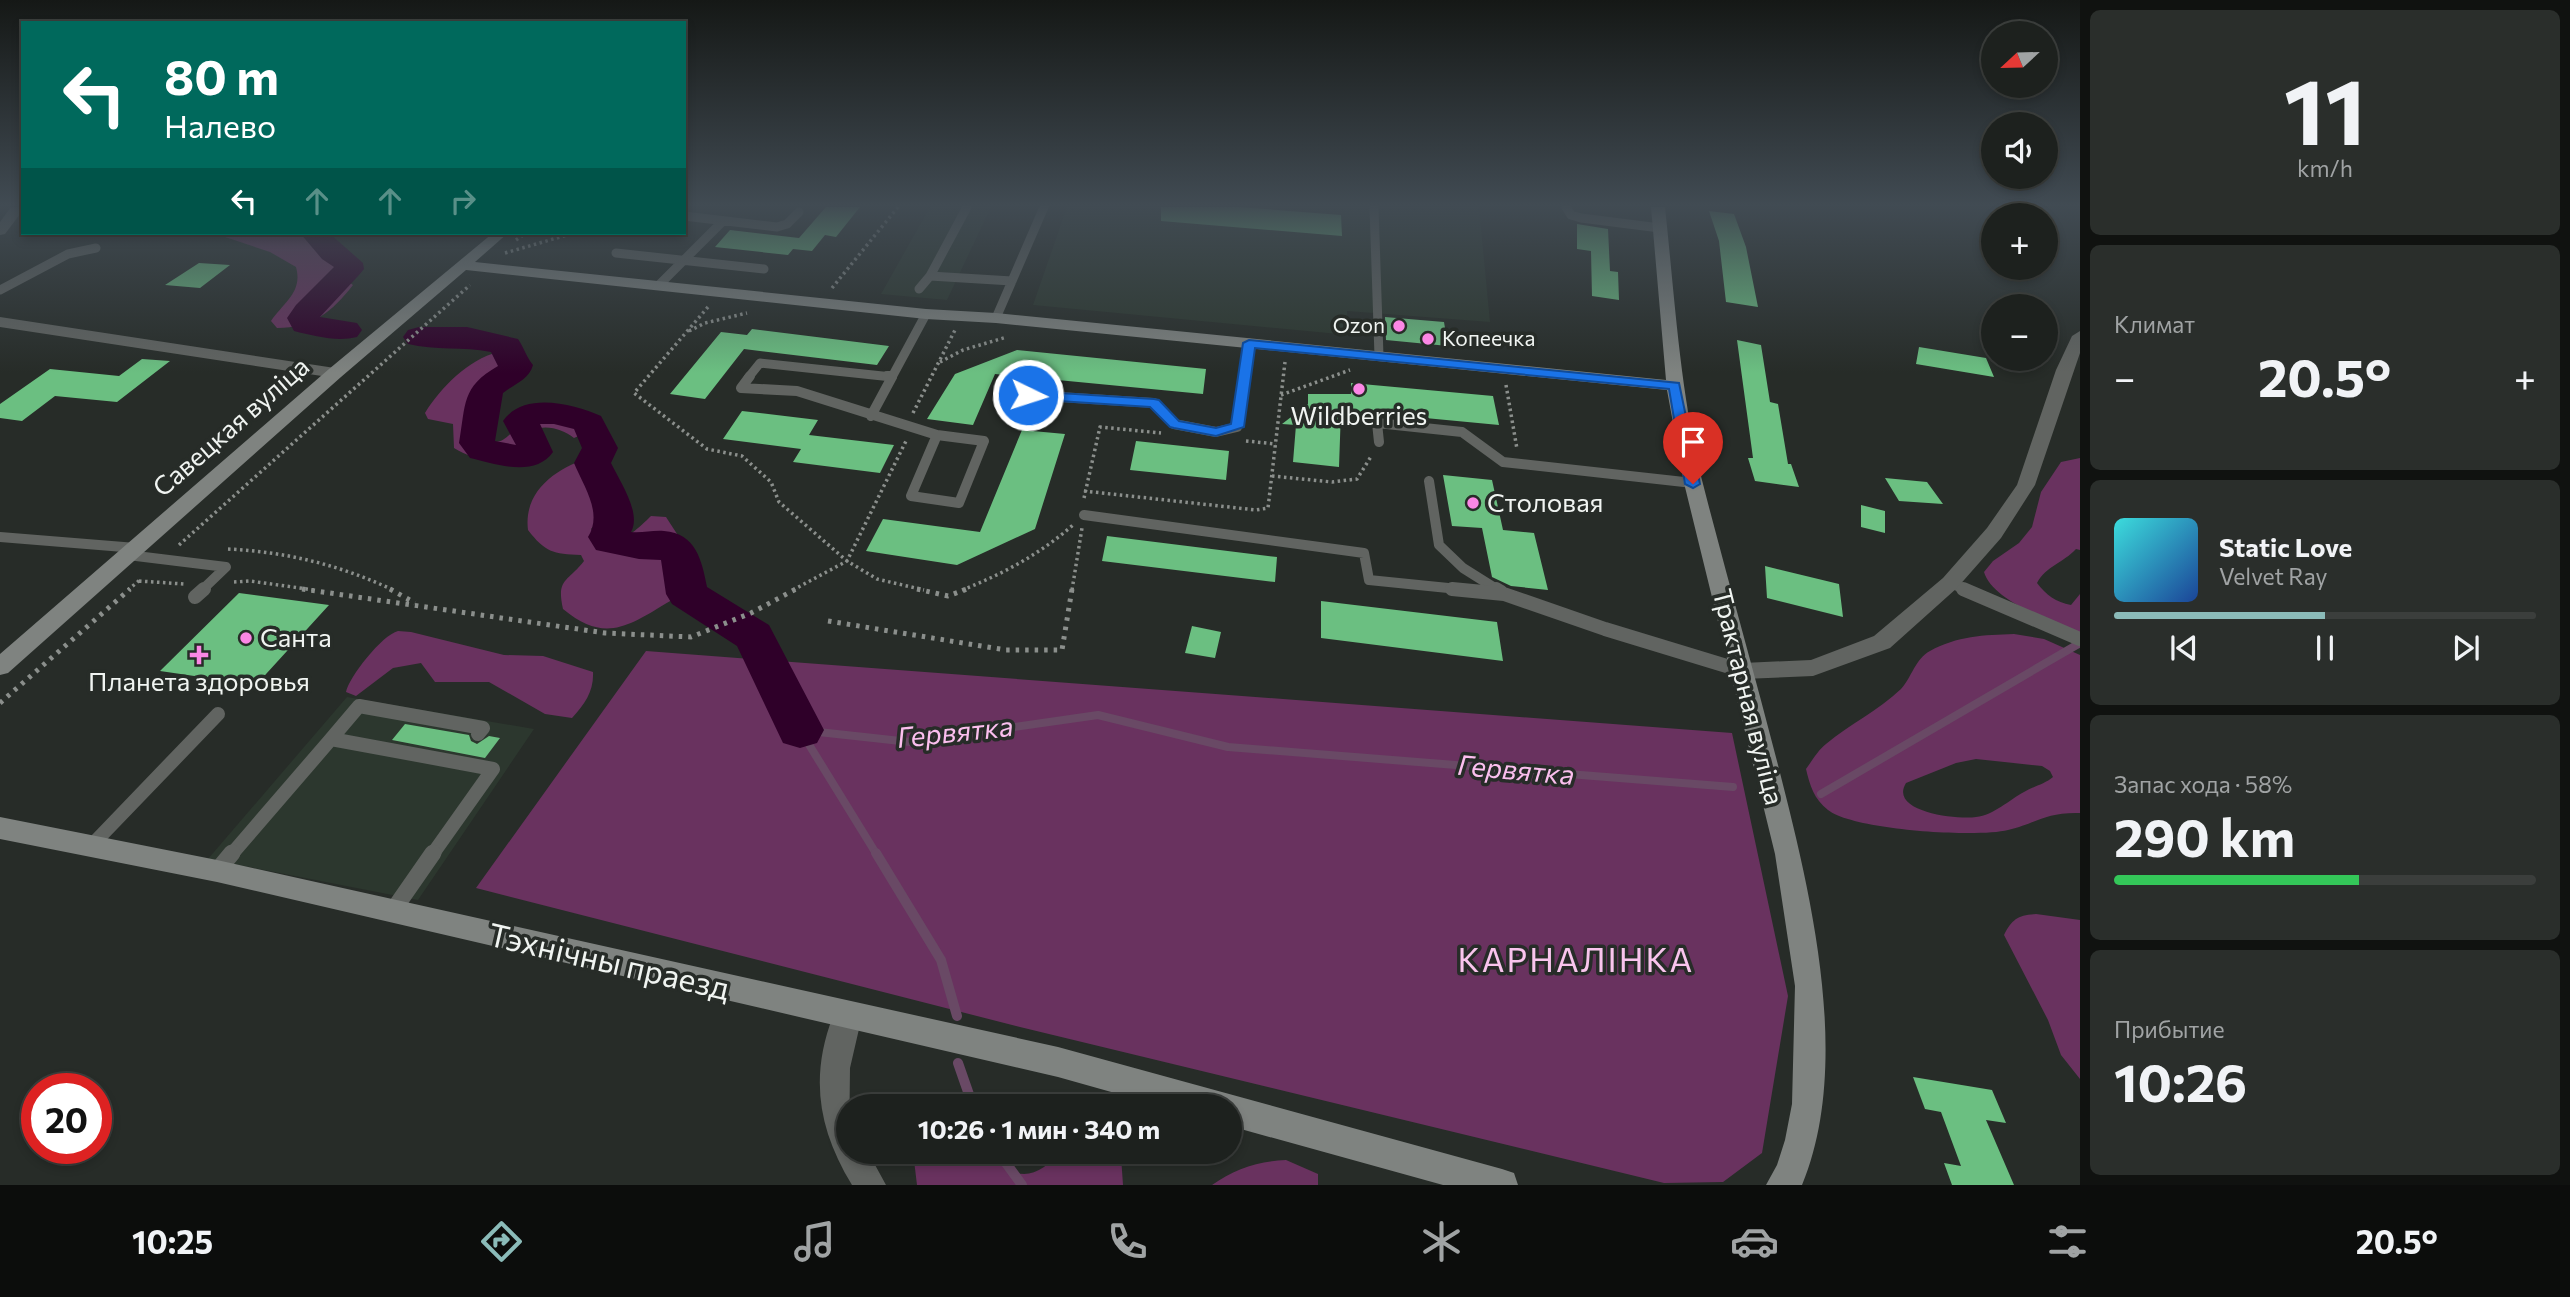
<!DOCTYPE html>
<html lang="ru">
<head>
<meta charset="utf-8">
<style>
	:root { --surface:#1d211e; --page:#2a2e2b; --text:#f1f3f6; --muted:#a0a3a4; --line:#3b3e3c; --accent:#8bbbb9 }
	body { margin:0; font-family:Commissioner,sans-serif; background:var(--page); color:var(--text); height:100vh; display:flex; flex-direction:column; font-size:26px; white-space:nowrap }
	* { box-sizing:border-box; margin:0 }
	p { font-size:23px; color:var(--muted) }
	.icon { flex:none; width:38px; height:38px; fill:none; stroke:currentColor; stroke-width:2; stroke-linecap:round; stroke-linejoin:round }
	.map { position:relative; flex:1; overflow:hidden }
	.side { display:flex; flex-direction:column; gap:10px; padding:10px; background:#101210; width:490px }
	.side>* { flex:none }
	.guide { position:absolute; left:21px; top:21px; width:665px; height:214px; border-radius:0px; box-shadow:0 4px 10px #0003,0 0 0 2px var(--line); background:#00695c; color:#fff; overflow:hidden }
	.needle { width:46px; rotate:248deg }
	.controls { position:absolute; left:1981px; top:21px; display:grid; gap:14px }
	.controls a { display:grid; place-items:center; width:77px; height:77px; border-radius:50%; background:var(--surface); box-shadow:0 4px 10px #0003,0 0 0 2px var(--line); font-size:35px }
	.speed { position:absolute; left:21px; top:1073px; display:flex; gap:14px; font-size:35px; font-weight:700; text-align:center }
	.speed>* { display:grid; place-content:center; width:91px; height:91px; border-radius:50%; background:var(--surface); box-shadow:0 4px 10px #0003,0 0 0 2px var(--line); line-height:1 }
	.speed .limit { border:10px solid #d22; background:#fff; color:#111 }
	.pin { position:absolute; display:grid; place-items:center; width:60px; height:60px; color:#fff; margin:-72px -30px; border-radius:50% 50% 50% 0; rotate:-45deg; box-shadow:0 0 7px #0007 }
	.pin .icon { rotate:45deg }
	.me { position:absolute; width:77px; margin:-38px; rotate:94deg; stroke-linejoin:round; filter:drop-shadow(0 0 5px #0008) }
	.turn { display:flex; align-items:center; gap:24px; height:147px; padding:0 28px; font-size:32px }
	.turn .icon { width:91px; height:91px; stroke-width:2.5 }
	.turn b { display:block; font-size:49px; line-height:60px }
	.lanes { display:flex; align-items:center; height:66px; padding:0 28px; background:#0003; justify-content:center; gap:35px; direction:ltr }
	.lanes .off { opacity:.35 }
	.big { font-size:52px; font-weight:700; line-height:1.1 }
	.side .card { flex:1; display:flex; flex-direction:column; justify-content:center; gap:10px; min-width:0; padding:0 24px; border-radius:10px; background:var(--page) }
	.side .dial { align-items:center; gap:0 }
	.dial b { font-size:91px; line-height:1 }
	.song { display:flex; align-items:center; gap:21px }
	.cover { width:84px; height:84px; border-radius:10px; background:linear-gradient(135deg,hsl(180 70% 55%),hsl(220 70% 35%)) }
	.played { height:7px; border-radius:4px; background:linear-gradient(90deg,var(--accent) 50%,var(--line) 50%) }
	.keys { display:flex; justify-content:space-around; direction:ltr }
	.heat { display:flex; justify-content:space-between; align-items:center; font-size:38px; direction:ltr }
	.charge { height:10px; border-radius:5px; background:linear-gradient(90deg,#34c759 58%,var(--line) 0) }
	.trip { position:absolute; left:836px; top:1094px; width:406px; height:70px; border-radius:35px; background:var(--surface); box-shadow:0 4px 10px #0003,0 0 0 2px var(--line); font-weight:700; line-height:70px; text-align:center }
	.dock { display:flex; height:112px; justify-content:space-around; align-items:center; background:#0c0d0c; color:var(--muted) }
	.dock .icon { width:49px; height:49px }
	.dock .active { color:var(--accent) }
	.dock b { font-size:32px; color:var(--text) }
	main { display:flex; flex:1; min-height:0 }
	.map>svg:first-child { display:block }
</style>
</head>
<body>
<main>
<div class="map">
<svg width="2080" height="1185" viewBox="0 0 2080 1185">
	<rect width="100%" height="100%" fill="#272c28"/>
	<path fill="#2c372e" d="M930,207H991L947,300L881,294Z
		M1067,207H1479L1490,322L1347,311L1349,335L1033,305Z
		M347,697L534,729L418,900L208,859Z"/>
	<path fill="#69325f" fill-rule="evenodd" d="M213,233H310L311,235L335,242L336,272L353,285C332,312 312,328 277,328L271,321C284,302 303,292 296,267L270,252Z
		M498,352L512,356L515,361L484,426V437C503,453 514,426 528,416C539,408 558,408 571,413L585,433L574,438C560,427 537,422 524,437C519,443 519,450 511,455C493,465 471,458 454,448L453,424L428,419L425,413C441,387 468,360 498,352Z
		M592,457L599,459L604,470L622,493L591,529C608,557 635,532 651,516L666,517L692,557L699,579C689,592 678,596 665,604C626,628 603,642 563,609C556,578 568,582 584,561L581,555C553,554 545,552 528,530C523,490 558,467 592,457Z
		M2080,458V550L2076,549C2063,563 2046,566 2037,583C2046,595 2056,602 2071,605L2080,594V633C2054,622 1992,601 1984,572L1993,561L2019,543L2032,527L2041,492L2061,462Z
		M398,631L411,632L504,655L543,656L593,672C594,691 585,704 572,718L545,714L489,682H435L421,663L393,668L356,696L346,692C349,677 382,635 398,631Z
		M2014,634L2044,639L2080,655V813C2045,812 2038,823 2008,830C1976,838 1853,830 1828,810C1814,799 1810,786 1806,769C1812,761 1818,750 1826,744C1850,724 1878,711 1901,689C1912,677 1915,659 1930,651C1957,636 1984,635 2014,634ZM1976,759L2042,766L2050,771L2053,777C2045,784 2034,786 2024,792C2009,800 1994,815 1976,817C1958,820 1888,812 1906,783L1956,763Z
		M646,651L1732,733L1788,996L1762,1153L1723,1182L1664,1183L1020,1027L476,888Z
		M2036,914L2080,920V1079L2061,1055L2048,1020L2004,935C2012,919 2018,915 2036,914Z
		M913,1152H995C1005,1173 1024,1181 1044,1167C1051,1162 1059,1153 1067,1152C1083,1149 1102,1151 1118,1152L1121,1156L1123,1185H917Z
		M1286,1160L1318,1174V1185H1212C1234,1169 1259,1161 1286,1160Z"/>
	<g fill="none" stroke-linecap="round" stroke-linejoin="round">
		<path stroke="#694965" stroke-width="8" d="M800,730L910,742L1098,715L1228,747L1733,787
			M800,730L877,855
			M1821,794L2080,643"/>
		<path stroke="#694965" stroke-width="10" d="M876,853L941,960L957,1016
			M958,1063L973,1106
			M998,1152L1022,1185"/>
		<path fill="#2f0029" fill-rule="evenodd" d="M300,233H329L363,263L364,269L359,275L320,317L357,323L362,330L357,337C337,342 314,336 294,331L287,318L296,305L334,267L322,259Z
			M419,327H467L518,339C524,348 526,356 533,365C529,380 514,384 503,393L495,441L516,445L503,421C524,391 573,404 601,416L618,448L611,463C619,480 642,513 631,532C643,533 653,530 664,531C696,533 702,561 707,587L769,625L824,730L817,743L800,748L783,743L737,646L672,604L666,594L661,560L639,559L596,550L588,537C603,513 584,487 574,463L582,448L574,429L554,424H540L553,452C535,478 495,464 470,458L459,443C466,404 461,387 498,366L491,352C463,346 435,351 408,344L403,337L408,330Z"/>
	</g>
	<path fill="#6bbf81" d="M826,207H860L836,237L825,235L812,251L793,249L788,255L715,247L730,230L799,238Z
		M1161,207H1240L1341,215L1342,236L1161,221Z
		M1709,211L1734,214L1746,247L1758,307L1726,302L1719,241Z
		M1577,224L1608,229L1610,271L1618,272L1619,300L1592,296L1591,251L1577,249Z
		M199,263L230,265L200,288L165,285Z
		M1385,317L1444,322L1448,346L1386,340Z
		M752,329L889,346L877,365L744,349L705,399L670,394L721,332L747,335Z
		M1737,340L1761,345L1770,402L1778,404L1788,464H1791L1799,487L1755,481L1748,458H1753Z
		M1919,347L1986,358L1994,377L1916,364Z
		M1017,350L1206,369L1203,394L995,374L973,425L927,419L955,374Z
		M142,359L170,361L117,402L55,396L22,421L0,418V404L50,369L119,376Z
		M1351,383L1493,396L1499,425L1341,410L1339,467L1293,462L1296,425L1282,424L1308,404V394H1351Z
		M742,411L818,420L809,435L894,445L880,473L793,462L801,449L723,439Z
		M1022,430L1065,434L1035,529L957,565L866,551L883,519L980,532Z
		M1136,441L1229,451L1226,480L1130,470Z
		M1443,475L1492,480L1503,530L1534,533L1548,590L1511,586L1492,577L1482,528L1452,526Z
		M1885,478L1927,482L1943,504L1899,501Z
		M1861,505L1885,511V533L1861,527Z
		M1107,536L1277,557L1275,582L1102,561Z
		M1765,566L1839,584L1843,617L1767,598Z
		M239,593L329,605L256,685L160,671Z
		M1321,601L1497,622L1503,661L1321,638Z
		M1192,626L1221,632L1215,658L1185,653Z
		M405,724L469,735L471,741L477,744L489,736L500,738L485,758L392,740Z
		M1913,1077L1992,1090L2006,1123L1986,1120L2014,1185H1952L1944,1163L1961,1166L1941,1112L1925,1109Z"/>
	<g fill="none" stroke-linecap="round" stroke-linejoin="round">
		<path stroke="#8b8f8c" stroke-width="3.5" stroke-dasharray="2.5 3.5" stroke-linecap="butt" d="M516,240L526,233
			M505,253L574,233
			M832,288L898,207
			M708,307L634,393L707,449L742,456L771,482L779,502L847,561L877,579L924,590
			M689,331L705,323L747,313
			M940,362L963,350L1007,337
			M1506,385L1517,449
			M1281,395L1350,370
			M913,413L955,330
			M1246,441L1276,444
			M1272,476L1332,482L1357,479L1372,455
			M1084,491L1256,510L1268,508L1285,362
			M1084,498L1100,427L1161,433
			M179,545L470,285
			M228,549C287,552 340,565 393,590
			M139,581L184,584
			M234,582L250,581L314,590
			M128,590L141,579
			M793,590L847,561L906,441
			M962,590C1003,574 1040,554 1073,525
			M1072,590L1082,528"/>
		<path stroke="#8b8f8c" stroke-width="5" stroke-dasharray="3.5 6" stroke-linecap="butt" d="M302,589L605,633L691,637L751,613L796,589
			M390,589L415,603
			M917,589L948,596L967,589
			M828,621L1006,650H1062L1072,589
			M0,703L130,589"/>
		<path stroke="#616461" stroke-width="9" d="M1374,207L1379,356
			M1566,207L1571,215L1581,218L1660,228
			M684,216L777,227L787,224L799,212
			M616,253L764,269
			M930,276L1012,281
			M659,285L723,221
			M919,289L930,276L967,207
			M0,290L68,254L96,248
			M996,318L1044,207
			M748,378L760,363L892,377L926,314
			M1244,378L1249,343"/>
		<path stroke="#616461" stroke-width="10" d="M750,376L741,388L797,391L937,435
			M887,376H892
			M1021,413L1028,395L1154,403L1174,424L1216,432L1237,427L1244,376
			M871,416L892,377
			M937,435L984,441L959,503L911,496Z
			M1379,442L1377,423L1462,432L1503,462L1693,483
			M1429,481L1439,545L1463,568L1498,590
			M1084,515L1364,553L1369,580L1468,590
			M0,537L136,548
			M128,555L226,567L202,590
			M1950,583L1967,590"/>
		<path stroke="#616461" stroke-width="14" d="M1452,589L1504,594L1605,629L1743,671
			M1496,589L1501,592
			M1963,589L2080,639
			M195,597L204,589
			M331,739L359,706L483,728L478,734
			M92,845L218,714
			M231,855L331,739L493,769L432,855"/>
		<path stroke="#616461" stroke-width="17" d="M217,871L232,853
			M392,912L433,853"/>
		<path fill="#616461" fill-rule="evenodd" d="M11,207H23V210L5,234L0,235V222Z
			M0,317L335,368L343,373L335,378L0,327Z
			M2080,331V353L2035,485L2001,538L1957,588L1890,648L1813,676L1743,679L1735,677L1732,671L1735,665L1743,663L1811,660L1874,636L1943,578L1987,528L2017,485L2056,370L2072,336Z
			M847,1002L857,1006L862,1016L850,1068L849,1152H868L886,1185H852C816,1126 809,1071 837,1006Z"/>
		<path fill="#7f8380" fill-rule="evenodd" d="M1651,207H1665C1675,300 1680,394 1703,484C1727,578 1754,671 1778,765C1810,890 1853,1062 1802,1185H1766L1777,1165L1785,1140L1792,1104L1795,986L1775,854L1684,483L1667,390L996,323L926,319L466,270L341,377L8,673L0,675V654L329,369L493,233H508L475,262L926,309L996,313L1666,380Z
			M0,817L217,860L1058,1047L1502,1169L1514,1173L1518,1185H1443L1230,1126V1106H1161L1058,1077L217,882L0,839Z"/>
	</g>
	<linearGradient id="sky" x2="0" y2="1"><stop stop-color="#151816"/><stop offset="0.55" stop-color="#414b53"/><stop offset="1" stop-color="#414b53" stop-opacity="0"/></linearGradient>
	<rect width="2080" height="373" fill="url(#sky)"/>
	<path fill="#1a73e8" stroke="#114b97" stroke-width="2" d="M1249,340L1679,383L1700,484L1693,488L1685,484L1669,389L1255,348L1244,427L1216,436L1174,428L1170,427L1150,407L1028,399L1021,395L1028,391L1154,399L1159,400L1179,421L1216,428L1231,424L1243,343Z"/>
	<g fill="#fb87e5" stroke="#272c28" stroke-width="2.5">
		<circle cx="1399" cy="326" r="7"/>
		<circle cx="1428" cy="339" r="7"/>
		<circle cx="1359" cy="389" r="7"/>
		<circle cx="1473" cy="503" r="7"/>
		<circle cx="246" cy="638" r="7"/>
		<path d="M195.5 644.5h7v7h7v7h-7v7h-7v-7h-7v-7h7z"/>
	</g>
	<g text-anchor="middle" stroke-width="7" stroke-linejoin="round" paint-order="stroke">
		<g font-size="21" fill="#f0f4f1" stroke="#272c28" text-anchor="end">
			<text x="1385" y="333">Ozon</text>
			<text x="1442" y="346" text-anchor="start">Копеечка</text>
		</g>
		<g font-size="26" fill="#f0f4f1" stroke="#272c28">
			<text x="1359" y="425">Wildberries</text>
			<text x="1487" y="512" text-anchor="start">Столовая</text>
			<text x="260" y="647" text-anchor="start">Санта</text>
			<text x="199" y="691">Планета здоровья</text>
		</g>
		<g font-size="26" fill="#f0f4f1" stroke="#272c28">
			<text transform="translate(231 427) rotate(-41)" y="9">Савецкая вуліца</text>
			<text transform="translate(1748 697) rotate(76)" y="9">Трактарная вуліца</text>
		</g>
		<g font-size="28" font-style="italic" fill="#fbbfee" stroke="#272c28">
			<text transform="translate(955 732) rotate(-6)" y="10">Гервятка</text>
			<text transform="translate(1516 770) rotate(5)" y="10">Гервятка</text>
		</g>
		<g font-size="32" fill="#f0f4f1" stroke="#272c28">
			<text transform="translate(609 962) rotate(13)" y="11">Тэхнічны праезд</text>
		</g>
		<g font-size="33" letter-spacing="2" fill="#f9c4ed" stroke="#272c28">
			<text x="1576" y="972">КАРНАЛІНКА</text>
		</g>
	</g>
</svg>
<div class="controls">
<a><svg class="needle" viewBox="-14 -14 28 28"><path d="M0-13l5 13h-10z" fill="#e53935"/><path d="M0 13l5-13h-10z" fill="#a0a3a4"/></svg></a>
<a><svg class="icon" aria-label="sound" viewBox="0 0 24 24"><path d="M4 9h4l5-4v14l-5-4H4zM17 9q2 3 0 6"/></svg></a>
<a>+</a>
<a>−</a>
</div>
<div class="speed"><div class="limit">20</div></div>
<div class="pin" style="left:1693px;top:484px;background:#d93025"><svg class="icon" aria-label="arrive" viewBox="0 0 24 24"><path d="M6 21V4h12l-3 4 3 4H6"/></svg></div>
<svg class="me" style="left:1028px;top:395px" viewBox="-20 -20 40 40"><circle r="17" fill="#1a73e8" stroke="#fff" stroke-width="3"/><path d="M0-11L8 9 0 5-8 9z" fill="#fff"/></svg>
<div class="trip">10:26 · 1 мин · 340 m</div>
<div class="guide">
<div class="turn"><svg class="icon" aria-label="left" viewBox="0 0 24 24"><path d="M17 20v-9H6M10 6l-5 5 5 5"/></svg><div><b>80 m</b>Налево</div></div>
<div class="lanes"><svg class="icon" aria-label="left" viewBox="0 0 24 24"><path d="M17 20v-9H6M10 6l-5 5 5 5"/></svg><svg class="icon off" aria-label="ahead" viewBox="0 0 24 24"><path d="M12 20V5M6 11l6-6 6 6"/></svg><svg class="icon off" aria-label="ahead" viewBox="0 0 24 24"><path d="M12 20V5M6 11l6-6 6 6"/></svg><svg class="icon off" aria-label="right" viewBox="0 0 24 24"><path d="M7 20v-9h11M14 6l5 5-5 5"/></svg></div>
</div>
</div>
<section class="side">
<div class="card dial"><b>11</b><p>km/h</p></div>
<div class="card"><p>Климат</p>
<div class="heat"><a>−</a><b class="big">20.5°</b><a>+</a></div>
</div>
<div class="card">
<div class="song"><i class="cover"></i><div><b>Static Love</b><p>Velvet Ray</p></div></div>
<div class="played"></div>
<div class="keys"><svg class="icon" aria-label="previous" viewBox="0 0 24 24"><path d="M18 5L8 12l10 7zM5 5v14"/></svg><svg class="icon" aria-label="pause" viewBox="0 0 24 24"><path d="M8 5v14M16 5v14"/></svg><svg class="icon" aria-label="next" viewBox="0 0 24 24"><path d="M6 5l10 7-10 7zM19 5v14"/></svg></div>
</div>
<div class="card"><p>Запас хода · 58%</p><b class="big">290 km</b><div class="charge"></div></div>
<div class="card"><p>Прибытие</p><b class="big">10:26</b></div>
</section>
</main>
<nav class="dock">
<b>10:25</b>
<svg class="icon active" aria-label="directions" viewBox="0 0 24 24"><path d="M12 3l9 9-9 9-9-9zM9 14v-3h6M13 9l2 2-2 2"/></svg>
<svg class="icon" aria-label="music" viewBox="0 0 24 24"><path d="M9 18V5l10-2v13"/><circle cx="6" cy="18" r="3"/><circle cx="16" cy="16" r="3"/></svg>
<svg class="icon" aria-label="phone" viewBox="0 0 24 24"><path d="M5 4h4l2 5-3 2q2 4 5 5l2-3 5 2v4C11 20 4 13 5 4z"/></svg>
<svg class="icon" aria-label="climate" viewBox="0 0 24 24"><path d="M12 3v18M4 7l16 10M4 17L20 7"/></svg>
<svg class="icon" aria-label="car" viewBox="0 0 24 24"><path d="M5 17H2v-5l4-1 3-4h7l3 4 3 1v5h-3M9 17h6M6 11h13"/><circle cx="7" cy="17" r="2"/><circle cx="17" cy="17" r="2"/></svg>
<svg class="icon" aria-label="filters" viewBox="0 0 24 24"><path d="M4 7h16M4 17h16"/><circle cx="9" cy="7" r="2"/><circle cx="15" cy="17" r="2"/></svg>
<b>20.5°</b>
</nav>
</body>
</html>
